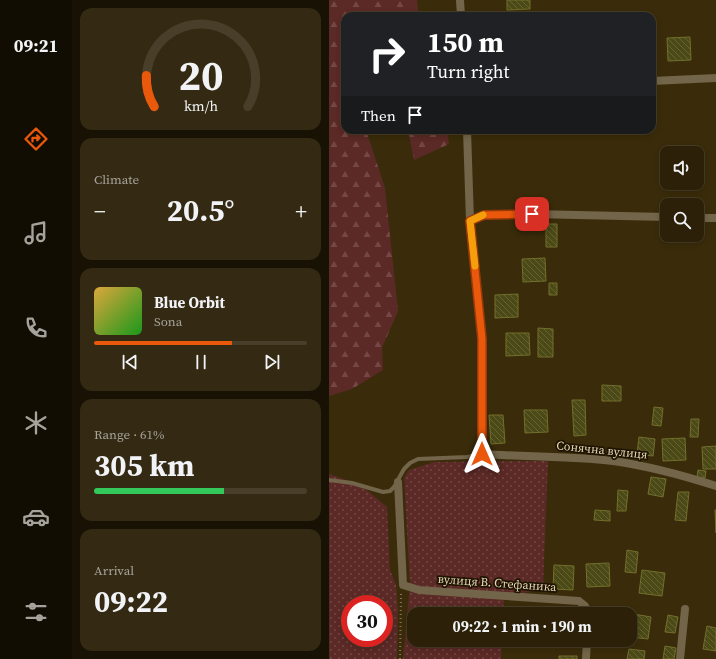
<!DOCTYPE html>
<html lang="en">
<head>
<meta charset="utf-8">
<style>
	:root { --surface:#2c2108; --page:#342912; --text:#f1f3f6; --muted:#a6a39c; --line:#483e29; --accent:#ea580c }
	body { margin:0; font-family:"Source Serif 4",serif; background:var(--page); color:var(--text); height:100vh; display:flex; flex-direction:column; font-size:15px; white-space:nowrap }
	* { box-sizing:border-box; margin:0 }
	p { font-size:13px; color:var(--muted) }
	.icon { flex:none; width:22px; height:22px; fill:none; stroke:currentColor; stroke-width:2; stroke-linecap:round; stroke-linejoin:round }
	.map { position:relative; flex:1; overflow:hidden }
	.side { display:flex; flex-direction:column; gap:8px; padding:8px; background:#181204; width:257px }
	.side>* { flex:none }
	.hud { position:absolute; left:12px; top:12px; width:315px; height:122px; border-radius:12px; box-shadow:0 2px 6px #0003,0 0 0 1px var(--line); background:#202124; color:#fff; overflow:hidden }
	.tools { position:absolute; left:331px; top:146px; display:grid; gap:8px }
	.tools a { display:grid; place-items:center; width:44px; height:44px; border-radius:8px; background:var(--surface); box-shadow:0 2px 6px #0003,0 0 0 1px var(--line); font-size:20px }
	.speed { position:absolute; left:12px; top:595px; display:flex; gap:8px; font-size:20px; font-weight:700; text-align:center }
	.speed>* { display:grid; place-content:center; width:52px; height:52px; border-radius:50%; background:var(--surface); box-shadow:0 2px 6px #0003,0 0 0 1px var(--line); line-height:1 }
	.speed .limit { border:6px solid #d22; background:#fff; color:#111 }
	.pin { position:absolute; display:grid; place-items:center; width:34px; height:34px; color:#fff; margin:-17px; border-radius:8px; box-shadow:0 2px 6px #0006 }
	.me { position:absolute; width:44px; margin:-22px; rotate:0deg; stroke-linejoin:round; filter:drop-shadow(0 0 3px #0008) }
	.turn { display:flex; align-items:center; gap:14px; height:84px; padding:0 20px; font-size:18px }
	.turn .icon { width:52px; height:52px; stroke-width:2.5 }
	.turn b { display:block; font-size:28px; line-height:34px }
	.then { display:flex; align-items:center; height:38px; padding:0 20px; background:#0003; gap:8px; font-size:15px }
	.big { font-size:30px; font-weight:700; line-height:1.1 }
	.side .widget { flex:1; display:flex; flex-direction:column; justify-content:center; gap:6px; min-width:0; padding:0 14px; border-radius:12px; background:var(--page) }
	.side .dial { align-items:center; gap:0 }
	.dial svg { height:104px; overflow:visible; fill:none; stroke:var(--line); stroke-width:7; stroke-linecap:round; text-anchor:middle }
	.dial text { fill:var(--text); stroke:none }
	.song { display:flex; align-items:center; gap:12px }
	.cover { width:48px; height:48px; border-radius:6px; background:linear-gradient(135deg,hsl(40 70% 55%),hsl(120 70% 35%)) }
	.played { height:4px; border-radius:2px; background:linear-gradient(90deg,var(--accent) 65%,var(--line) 65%) }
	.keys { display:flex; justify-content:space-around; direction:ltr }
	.heat { display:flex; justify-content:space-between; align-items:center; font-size:22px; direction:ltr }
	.charge { height:6px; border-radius:3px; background:linear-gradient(90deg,#34c759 61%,var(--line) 0) }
	.trip { position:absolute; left:78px; top:607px; width:230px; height:40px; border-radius:12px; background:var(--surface); box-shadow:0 2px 6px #0003,0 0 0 1px var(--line); font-weight:700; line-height:40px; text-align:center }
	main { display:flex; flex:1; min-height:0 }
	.dock { display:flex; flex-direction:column; width:72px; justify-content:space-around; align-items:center; background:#120d03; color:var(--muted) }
	.dock .icon { width:28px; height:28px }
	.dock .active { color:var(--accent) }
	.dock b { font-size:18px; color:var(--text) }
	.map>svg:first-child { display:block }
</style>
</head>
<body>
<main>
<nav class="dock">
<b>09:21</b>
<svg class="icon active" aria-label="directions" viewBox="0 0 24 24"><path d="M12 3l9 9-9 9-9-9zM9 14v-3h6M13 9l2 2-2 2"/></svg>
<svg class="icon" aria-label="music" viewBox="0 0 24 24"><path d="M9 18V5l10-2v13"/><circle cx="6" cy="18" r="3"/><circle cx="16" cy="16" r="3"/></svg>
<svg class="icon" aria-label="phone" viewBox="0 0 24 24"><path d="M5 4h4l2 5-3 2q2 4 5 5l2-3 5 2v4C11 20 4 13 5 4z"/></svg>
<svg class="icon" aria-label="climate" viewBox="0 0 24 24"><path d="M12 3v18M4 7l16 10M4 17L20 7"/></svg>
<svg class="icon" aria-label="car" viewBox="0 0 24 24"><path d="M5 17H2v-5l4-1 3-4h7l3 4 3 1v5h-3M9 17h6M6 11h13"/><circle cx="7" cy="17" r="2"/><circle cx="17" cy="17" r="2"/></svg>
<svg class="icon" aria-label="filters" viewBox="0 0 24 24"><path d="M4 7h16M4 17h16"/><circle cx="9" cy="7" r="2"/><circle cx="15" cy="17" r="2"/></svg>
</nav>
<section class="side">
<div class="widget dial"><svg viewBox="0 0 100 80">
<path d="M14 69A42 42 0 1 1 86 69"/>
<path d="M14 69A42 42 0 0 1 8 45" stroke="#ea580c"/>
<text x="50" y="56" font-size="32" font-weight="700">20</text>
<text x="50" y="72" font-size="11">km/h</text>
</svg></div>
<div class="widget"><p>Climate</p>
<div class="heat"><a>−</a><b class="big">20.5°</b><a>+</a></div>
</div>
<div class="widget">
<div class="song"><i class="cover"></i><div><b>Blue Orbit</b><p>Sona</p></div></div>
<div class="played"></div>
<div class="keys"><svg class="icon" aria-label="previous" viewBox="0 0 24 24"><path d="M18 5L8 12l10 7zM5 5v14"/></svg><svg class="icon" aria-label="pause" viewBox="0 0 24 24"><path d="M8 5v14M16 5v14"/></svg><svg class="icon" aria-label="next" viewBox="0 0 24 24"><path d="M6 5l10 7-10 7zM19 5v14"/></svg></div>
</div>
<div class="widget"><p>Range · 61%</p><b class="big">305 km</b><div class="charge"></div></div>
<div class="widget"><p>Arrival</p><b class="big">09:22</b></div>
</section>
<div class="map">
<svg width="387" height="659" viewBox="0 0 387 659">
	<defs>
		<pattern id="forest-firs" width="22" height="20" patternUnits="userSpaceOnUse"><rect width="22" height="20" fill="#5b2926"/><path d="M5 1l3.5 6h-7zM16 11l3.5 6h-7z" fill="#734743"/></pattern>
		<pattern id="garden-dots" width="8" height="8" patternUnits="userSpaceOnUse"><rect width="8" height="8" fill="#5b2926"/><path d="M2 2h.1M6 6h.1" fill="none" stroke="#734743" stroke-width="1.8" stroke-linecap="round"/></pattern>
		<pattern id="building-back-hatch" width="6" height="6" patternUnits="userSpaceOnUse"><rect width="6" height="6" fill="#4b4916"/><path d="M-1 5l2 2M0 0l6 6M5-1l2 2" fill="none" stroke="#656236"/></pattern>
	</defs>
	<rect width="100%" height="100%" fill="#3a2c0a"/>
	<path fill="url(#forest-firs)" d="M0,0H88L90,16H16V130H37L56,188L69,311L53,348L54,370L23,389L0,396Z
		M79,130H118L120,144L85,160Z"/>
	<path fill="url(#garden-dots)" fill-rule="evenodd" d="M219,461L214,588L175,598L174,614H85V640H173L172,659H74L81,584L75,478L80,470L105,462Z
		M0,474L23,482L39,491L58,507L61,570L67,585L69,611L68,659H0ZM21,604H55V638H21Z"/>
	<path fill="url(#building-back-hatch)" stroke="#726f2d" d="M178,0H201V9L178,10Z
		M323,36H325L326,59H323Z
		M361,37L362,60L339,61L338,38Z
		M217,224H228V247H217Z
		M216,258L217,281L194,282L193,259Z
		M220,283H228V295H220Z
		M189,294V317L166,318V295Z
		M209,328L224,329V357H209Z
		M177,333H200L201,355L177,356Z
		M273,385L292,386V401H273Z
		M243,400H256L257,435L245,436Z
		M325,407L334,408L332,426L323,425Z
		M195,410H218L219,432L196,433Z
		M160,415H174L176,443L162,444Z
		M362,419H370L369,437H361Z
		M310,437L326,439L324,456L308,454Z
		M356,438L357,460L334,461L333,439Z
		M387,446V469H374L373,447Z
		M369,470L377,471L376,478L368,477Z
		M322,477L337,479L334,497L319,494Z
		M289,490L299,491L297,511H288Z
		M349,492H360L357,521L346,520Z
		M266,510L281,511V521L265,520Z
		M386,510H387V533Z
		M298,550L309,552L307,573L296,572Z
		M280,563L281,586L258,587L257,564Z
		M225,565L245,566L244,590L224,589Z
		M313,570L336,573L333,596L310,593Z
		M225,612H248V614H225Z
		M299,613L322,617L319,639L301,637V614Z
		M339,615L349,617L346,633L336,632Z
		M378,626L387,628V651L374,649Z
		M336,646L347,648L345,659H334Z
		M300,649L316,651L315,659H298Z
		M230,656H248V659H230Z"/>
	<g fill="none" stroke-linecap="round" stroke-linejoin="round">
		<path stroke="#857756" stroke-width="2" stroke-dasharray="1 3" stroke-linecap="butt" d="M71,659L72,594"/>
		<path stroke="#726549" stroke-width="4" d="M0,480L23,483L54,492L61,491L65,487L75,469L81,463L89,459L138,457L153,454"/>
		<path stroke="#726549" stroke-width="8" d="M131,0L132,16
			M323,81L387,78
			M138,130L141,221L153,339V454C197,457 240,456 284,461C319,466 353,475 387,486
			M368,218H387
			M141,221L155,215L203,214L338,217
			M69,482L74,585L90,590L250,601L256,606L259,614
			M257,659L258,640
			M351,659L356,609"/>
	</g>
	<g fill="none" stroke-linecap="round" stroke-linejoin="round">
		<g stroke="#983908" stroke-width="10">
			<path id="route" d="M153,454V339L141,221L155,215L203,214"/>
		</g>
		<use href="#route" stroke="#ea580c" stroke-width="7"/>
		<path stroke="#f59e0b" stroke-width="7" d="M146,266L141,221L154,215"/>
	</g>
	<g text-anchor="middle" stroke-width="3.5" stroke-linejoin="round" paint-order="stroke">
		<g font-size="12" fill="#e6d8b9" stroke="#1f1400">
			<text transform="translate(273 450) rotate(6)" y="4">Сонячна вулиця</text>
			<text transform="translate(168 583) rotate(4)" y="4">вулиця В. Стефаника</text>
		</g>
	</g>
</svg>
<div class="tools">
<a><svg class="icon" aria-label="sound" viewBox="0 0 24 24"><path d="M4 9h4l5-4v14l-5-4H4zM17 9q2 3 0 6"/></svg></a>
<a><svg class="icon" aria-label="search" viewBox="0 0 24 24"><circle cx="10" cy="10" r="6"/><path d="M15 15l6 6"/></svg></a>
</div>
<div class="speed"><div class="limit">30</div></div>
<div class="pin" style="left:203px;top:214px;background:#d93025"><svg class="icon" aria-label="arrive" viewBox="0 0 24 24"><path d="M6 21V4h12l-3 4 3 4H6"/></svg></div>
<svg class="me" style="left:153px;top:454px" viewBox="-20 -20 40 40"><path d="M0-17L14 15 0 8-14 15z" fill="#ea580c" stroke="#fff" stroke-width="4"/></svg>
<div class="trip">09:22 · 1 min · 190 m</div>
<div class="hud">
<div class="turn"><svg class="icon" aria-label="right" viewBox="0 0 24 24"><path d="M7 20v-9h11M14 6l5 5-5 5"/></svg><div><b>150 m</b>Turn right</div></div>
<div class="then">Then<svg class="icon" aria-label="arrive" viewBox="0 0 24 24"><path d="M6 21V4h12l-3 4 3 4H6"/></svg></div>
</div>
</div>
</main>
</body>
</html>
